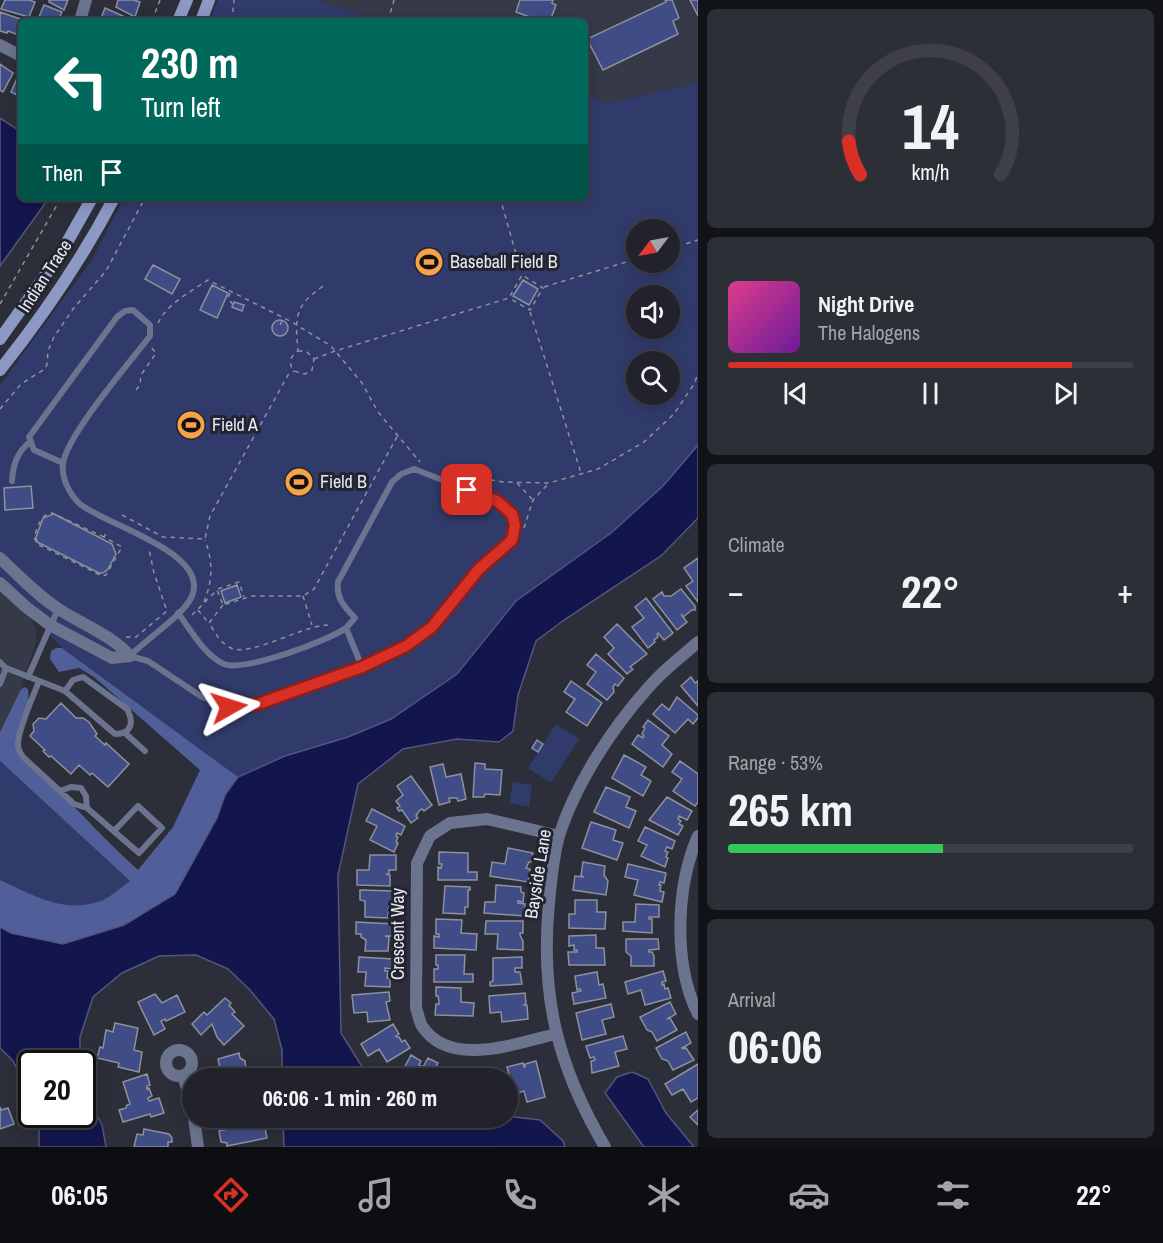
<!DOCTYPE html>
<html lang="en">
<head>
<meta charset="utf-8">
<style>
	:root { --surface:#21222b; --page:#2d2f37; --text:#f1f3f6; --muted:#a2a4a9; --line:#3e3f47; --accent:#d93025 }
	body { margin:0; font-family:"Archivo Narrow",sans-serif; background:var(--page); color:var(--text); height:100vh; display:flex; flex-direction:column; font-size:22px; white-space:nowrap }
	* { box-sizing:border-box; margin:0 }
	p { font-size:20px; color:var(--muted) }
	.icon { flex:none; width:33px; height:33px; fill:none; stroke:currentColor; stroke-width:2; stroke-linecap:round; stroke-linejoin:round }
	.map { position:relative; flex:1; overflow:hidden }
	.drawer { display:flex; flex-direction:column; gap:9px; padding:9px; background:#121318; width:465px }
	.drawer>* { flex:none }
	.guide { position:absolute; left:18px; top:18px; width:570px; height:183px; border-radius:9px; box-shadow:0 3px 15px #0003,0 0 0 2px var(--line); background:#00695c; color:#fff; overflow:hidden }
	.needle { width:39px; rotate:238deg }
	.buttons { position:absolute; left:626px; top:219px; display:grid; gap:12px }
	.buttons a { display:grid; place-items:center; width:54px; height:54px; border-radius:50%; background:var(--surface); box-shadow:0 3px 15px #0003,0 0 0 2px var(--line); font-size:30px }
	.speed { position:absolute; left:18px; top:1050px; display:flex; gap:12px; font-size:30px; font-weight:700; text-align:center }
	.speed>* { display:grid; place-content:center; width:78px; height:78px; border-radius:50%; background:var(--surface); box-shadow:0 3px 15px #0003,0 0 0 2px var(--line); line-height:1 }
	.speed .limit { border:3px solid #111; border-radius:9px; background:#fff; color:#111 }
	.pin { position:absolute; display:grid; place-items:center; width:51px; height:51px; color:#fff; margin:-26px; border-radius:12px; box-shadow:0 3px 9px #0006 }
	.me { position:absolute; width:66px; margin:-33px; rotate:84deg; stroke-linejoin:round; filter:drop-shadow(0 0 4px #0008) }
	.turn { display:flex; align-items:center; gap:21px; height:126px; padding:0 24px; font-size:27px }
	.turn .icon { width:78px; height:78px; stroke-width:2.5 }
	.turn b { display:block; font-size:42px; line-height:51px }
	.then { display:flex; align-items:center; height:57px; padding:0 24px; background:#0003; gap:12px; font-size:22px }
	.big { font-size:45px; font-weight:700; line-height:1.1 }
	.drawer .card { flex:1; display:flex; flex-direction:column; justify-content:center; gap:9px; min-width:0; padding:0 21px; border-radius:9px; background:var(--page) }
	.drawer .dial { align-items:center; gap:0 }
	.dial svg { height:156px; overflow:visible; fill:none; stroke:var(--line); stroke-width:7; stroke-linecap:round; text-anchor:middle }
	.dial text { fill:var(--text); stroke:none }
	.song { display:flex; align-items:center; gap:18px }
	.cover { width:72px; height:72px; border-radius:9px; background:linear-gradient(135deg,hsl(330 70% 55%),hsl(280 70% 35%)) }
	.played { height:6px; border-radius:3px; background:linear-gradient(90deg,var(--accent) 85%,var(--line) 85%) }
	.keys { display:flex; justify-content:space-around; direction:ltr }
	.heat { display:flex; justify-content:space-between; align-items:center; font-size:33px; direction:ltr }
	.charge { height:9px; border-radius:4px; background:linear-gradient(90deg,#34c759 53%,var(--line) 0) }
	.trip { position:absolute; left:182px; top:1068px; width:336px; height:60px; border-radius:30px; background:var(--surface); box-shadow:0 3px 15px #0003,0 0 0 2px var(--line); font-weight:700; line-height:60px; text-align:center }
	.menu { display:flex; height:96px; justify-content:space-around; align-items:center; background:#0d0e11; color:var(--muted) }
	.menu .icon { width:42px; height:42px }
	.menu .selected { color:var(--accent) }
	.menu b { font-size:27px; color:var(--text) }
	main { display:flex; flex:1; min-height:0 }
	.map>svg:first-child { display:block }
</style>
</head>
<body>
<main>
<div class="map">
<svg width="698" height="1147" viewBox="0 0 698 1147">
	<rect width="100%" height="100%" fill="#2c2e39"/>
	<path fill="#353948" d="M317,0H698V83L609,103L585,95V21H376Z
		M0,583L26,607L36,630V642L20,691L0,732Z"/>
	<path fill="#313b6b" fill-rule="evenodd" d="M218,0H317L376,21H209Z
		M698,83V445L663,486L611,533L516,601L457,674L391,719L348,737L285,756L238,777L62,648L26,607L0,583V385L91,261L124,198H585V95L609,103ZM636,230H669V262H636ZM636,296H669V328H636ZM636,362H669V394H636Z
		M556,724L579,739L551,783L528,768Z
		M0,761L130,881C121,887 112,896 103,900C66,915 33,895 0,880Z
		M513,782L532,785L529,807L509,803Z"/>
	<path fill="#505e9a" d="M56,648H62L238,777L225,795L217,818L175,894L124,925L63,944L11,933L0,927V880C33,895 66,915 103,900C112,896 121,887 130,881L0,761V732L20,691L24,687L28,689C30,709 23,729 18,749C59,789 96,832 138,870L173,827L200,770L94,677L79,668L59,672L50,659L51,651Z"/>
	<path fill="#12164c" stroke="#52567e" stroke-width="1.5" d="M0,118L21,132V198H49L0,266Z
		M698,445V518L661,556L564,620L536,641L518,695L513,731L499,742L457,739L403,749L358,784L338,875L341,1033L369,1078H282V1050L274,1019L249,989L228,969L196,955L159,956L122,973L93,997L80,1037V1063L32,1064L31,1095L13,1061L0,1048V927L11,933L63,944L124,925L175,894L217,818L225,795L238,777L285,756L348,737L391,719L457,674L516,601L611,533L663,486Z
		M632,1072L648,1079L666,1113L694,1147H644L605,1093L617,1077Z
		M83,1089L102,1125L106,1147H39V1115L82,1114Z
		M507,1116L540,1120L563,1141L565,1147H284L283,1118H507Z"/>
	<path fill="#404c86" stroke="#8d919d" stroke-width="1.5" d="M5,0H29L35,2L29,17L1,9Z
		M49,0H68L64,10L49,2Z
		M118,0H134L140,2L135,17L116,7Z
		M520,0H553L552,3L556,5L550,21H541L516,12Z
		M665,0H672L679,18L673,21L678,34L603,70L587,39L666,2Z
		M690,0H698V16Z
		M44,5L62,12L58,21H48L39,17Z
		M105,8L132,20V21H100Z
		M0,12L26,21H21V36L8,31L7,33L0,31Z
		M0,64L13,73L3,92L0,90Z
		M19,74L21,75V97L11,92Z
		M153,265L180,279L172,294L145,279Z
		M523,280L538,289L529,305L513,296Z
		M212,285L228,293L217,318L200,310Z
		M234,302L244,305L242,311L232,307Z
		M272 328a8 8 0 1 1 16 0a8 8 0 1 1-16 0Z
		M31,486L33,508L5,510L4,488Z
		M54,514L112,544L116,554L108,569L103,573H99L37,542L36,537L43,518Z
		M698,558V602L686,586L693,581L684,568Z
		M237,585L241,597L225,603L221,591Z
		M681,589L695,606V610H692L683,617L681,614L687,622L677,630L653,599L662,592L664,596H671Z
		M646,598L673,633L664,640L658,633L657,635L658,637L654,640L655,642L648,648L632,627L644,618L635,607Z
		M617,624L647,654L630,667L633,669L627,674L608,654L614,648L604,637Z
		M596,654L624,678L618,686L615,684L613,687L614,692L607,700L587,684L596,672L587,665Z
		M691,677L695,683L698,681V706L681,686Z
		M571,681L602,703L587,726L566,712L575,699L564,692Z
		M677,697L698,715V718L693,724L688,719L675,733L653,714L662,704L669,710Z
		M61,703L76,718H83L89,722L97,734L95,736L105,745L106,743L129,764L108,787L92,773L90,775L79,765L71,774L51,756L49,757L43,751L45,750L30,736L34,731L33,724L39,718L46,719Z
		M648,720L669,736L662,745L672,754L663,767L632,744L638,735L643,738L644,736L642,734L645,728L643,727Z
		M537,740L543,744L538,752L532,748Z
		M624,755L646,767L641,775L651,781L643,796L612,778Z
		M680,761L698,774V802L695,806L673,791L682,779L672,772Z
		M475,763L485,764V769L502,770L500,795L485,794L484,797H473Z
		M443,764L446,777L461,774L466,799L458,801L457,798H449L450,802L439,805L430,767Z
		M411,776L432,805L424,811L422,809L419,811L416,816L418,818L411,823L402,810L399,811L397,808L400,806L396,801L403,795L397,786Z
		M606,787L630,797L626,807L636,811L629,828L594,812Z
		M667,797L692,811L687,820L679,816L678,819L681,821L679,824L683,826L678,835L649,820Z
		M372,809L405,826L401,835L397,833L396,836L398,837L396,842L398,843L394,852L370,840L377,826L366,821Z
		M591,822L616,830L613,840L623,843L617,860L582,848Z
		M645,827L675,841L672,849L667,847L665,851L668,852L666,857L668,858L665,867L641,856L647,845L638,841Z
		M508,848L533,853L531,862H529L526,868L530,869L528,882L490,876L492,862L505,864Z
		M439,852L468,853V872H477V880H438V867L441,868L442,864H439Z
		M370,855H396V870H389V874H386L390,875V886L357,885V870H369Z
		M583,862L605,866L604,875L608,881L606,895L573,890L575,876L584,877L581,876Z
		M628,864L666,873L664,883L660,882L659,885H661L660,891L664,892L662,902L634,895L638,880L625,877Z
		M496,885L521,887V892L524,893L523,902L518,901V903L525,904L524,916L484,913L485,902H495Z
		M445,886L470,887V890H468V907H465V914L443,913Z
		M360,890L393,891V902H389L388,918L365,917V901L360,900Z
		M575,900H597V912H606L605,929L569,928V914H575Z
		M636,904L659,905V917H649V919H652V933L623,931V922H635Z
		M436,919L462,920L461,933L477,934L476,950L434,948V936L439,937V934H436Z
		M486,921H523V933H520V935L523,941V950L497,949L498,934H485Z
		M356,922L395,924V936H385L389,937L388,951H365L366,940L361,937V934H356Z
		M596,935V948H604L605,965H569L568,952H577V950H574V945L569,946V936Z
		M626,939H658L659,949L649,950V952H652L654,956V966H631V956L626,952Z
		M436,955H465L464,974H473V982H434V969H438V965H436Z
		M359,957L393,959V969L385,968V971H388L387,978H390V987L365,986L366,972H358Z
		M522,957V968H515V972H520L522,984L490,986V982L493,981V958Z
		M663,971L666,981L662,982V985L664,984L665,989L668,988L671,998L645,1005L641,990L628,994L625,982Z
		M597,972L599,985L603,984L606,998L574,1004L572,993L581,991L580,989L577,990L575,976Z
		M436,987L461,988V1002L474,1003L473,1016L435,1015L436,1004H439V1001L438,996H436Z
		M389,992L390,1001L386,1002L390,1020L368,1022L367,1012L354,1013L352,995Z
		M525,993L526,1003L524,1005H527L528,1019L502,1022L501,1012L490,1013L489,996Z
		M155,994L162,1003L177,995L185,1012L166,1021L165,1019L161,1021L165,1029L154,1035L138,1002Z
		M225,998L231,1003L229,1005L235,1012L232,1014L244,1026L224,1045L217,1037L212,1024L201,1035L192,1024L204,1012L207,1015Z
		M670,1002L676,1014L667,1019L670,1018L677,1030L657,1041L652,1032L647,1030L640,1017Z
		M611,1004L614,1017L602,1020L606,1034L582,1040L576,1013Z
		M115,1023L138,1028L134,1050L142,1052L139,1072L118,1067L119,1063L97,1058L100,1047L103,1048L106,1030L113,1032Z
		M393,1024L399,1034L396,1036L397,1037H399L402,1042L405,1040L410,1048L387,1062L379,1049L368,1056L361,1044Z
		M686,1032L691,1043L682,1048L683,1049L686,1048L694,1060L673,1070L668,1061L662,1059L656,1048Z
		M623,1036L627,1049L615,1052L619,1066L592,1073L591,1061L595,1060L594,1057L590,1058L586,1046Z
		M239,1053L240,1058L245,1061L246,1070L252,1073L253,1078H222L218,1059Z
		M411,1055L421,1061L419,1065L423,1067L428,1058L438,1063L430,1078H399Z
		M536,1061L545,1097L527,1102L524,1091L514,1094L507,1067L523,1063L524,1067H525V1064Z
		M698,1064V1098L691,1102L683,1089L672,1095L665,1084Z
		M442,1068L458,1073V1069L468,1070L467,1078H441Z
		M487,1070V1075L488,1070L503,1072V1078H475V1071Z
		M147,1074L150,1085L147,1086V1089L149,1088L152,1096L148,1098L149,1101L159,1098L164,1113L151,1117L150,1114L123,1122L119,1110L126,1108L127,1105L130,1104L123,1082Z
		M0,1107L1,1110L8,1108L14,1124L0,1129Z
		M698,1110V1125L690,1117Z
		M229,1118H258L259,1124L264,1123L267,1138L227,1146V1143L221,1142L219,1131L229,1129Z
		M144,1129L169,1134L172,1138V1142H168V1147H134L137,1134L143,1135Z"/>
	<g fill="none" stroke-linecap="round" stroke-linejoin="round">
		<path stroke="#8f919a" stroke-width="1.5" stroke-dasharray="4.5 4.5" stroke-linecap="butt" d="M152,21L160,0
			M232,21L234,0
			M388,21L394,0
			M504,198L501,201L522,275
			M669,249L698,240
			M544,287L636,259
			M230,293L228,298L233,305
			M0,304L61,198
			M530,312L581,473
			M158,323C168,303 190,292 208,280L290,321L331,346L362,383L378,412L420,462
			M280,325L283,319
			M298,351H306L314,359L312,370L305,374L294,371C288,364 290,356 298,351C295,317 294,305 325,285
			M314,359L335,351L509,298L522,275L543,288L530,310L509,298
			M136,390L140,385L141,375L156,353L151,347
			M0,409L21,384L43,370L47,365L48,351L54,337L73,309L106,271L145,198
			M446,472L503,482L549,483L598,469L644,442L674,414L694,384L698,374
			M517,483L532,499
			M122,515L163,537L205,539L210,516L288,375L294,371
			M524,528L533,500L549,483
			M104,537L52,513C40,514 38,527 34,537L37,544L102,576L106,575L122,547L104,537L108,530
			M218,589L239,582L244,597
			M303,596L312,625
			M204,602C213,580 213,562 205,540
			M223,605L209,623C215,632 220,643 231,648C250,657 302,626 327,625L330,627
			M198,610L208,622
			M192,615L217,590L223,605L252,596H303L314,589L398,435
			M126,637H136L167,611L154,573L149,549"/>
		<path stroke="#6b738e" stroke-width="6" d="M63,463L34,450L29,437L117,317L125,311L133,310L150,325V336C130,362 66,436 63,464C61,478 70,495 80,504C105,525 210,552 192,596C184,615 146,639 130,656L148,661L202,697L229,707L259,704L362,667L406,646L432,627L479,569L512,540L515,526L512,514L497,501L414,469L401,474L392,482L338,582C336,599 344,606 355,618C352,621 349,625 346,628C328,641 244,672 224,664C204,655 191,630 178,613
			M12,481C13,464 17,452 31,441
			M346,628L362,667
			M0,662L6,668L65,691L115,734C132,734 134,722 127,709L83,677L73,680L65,691
			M28,677L58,609
			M39,681C33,697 18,729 18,744C18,749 20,753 23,757L74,804L87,808L139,853L162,828L138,806L114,831
			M0,684L6,668
			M125,733L145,751
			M60,791L71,787L81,788L86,796L87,808"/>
		<path stroke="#6b738e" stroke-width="12" d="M80,21L86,0
			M0,45L21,56
			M0,558C19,576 38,596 60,610C84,625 111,635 130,656
			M0,583L26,607L50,625L112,658L130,656
			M698,836C676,886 673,964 698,1014
			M556,1034C516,1043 450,1069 422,1026C419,1021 418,1013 416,1008L417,863L430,836L450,823L487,819L559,836
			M166 1063a13 13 0 1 1 26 0a13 13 0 1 1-26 0Z
			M183,1076L192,1104
			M194,1118L198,1147
			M605,1147C558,1067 540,997 549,903C551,881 553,857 559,836C575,785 612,728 648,688C662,671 681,657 698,642"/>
		<path stroke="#8d99c5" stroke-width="12" d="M178,21L187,0
			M201,21L209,0
			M0,339L61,253L92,198
			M0,370C43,316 82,259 114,198"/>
	</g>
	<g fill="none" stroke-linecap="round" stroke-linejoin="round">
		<g stroke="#8d1f18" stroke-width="15">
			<path id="route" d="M229,707L258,704L362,667L406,646L432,627L479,569L512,540L515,525L512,514L497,501L467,490"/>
		</g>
		<use href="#route" stroke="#d93025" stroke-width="10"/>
	</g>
	<defs>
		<g id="stadium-disc" transform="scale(1.5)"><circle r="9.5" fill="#f7a149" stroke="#22252f"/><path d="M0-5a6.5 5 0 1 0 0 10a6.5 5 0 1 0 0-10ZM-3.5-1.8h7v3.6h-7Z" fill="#111"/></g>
	</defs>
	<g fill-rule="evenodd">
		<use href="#stadium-disc" x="429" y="262"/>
		<use href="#stadium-disc" x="191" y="425"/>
		<use href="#stadium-disc" x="299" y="482"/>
	</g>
	<g text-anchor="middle" stroke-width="6" stroke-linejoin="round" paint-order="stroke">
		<g font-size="18" fill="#e8eaf1" stroke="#22252f" text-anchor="start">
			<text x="450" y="268">Baseball Field B</text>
			<text x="212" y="431">Field A</text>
			<text x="320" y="488">Field B</text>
		</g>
		<g font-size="18" fill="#e8eaf1" stroke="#22252f">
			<text transform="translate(45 276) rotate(-57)" y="6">Indian Trace</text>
			<text transform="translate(538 874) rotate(-81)" y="6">Bayside Lane</text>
			<text transform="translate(398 934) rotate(-90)" y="6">Crescent Way</text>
		</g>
	</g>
</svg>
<div class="buttons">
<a><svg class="needle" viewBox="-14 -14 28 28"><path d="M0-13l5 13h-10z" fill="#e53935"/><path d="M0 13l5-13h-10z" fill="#a2a4a9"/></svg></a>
<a><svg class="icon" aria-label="sound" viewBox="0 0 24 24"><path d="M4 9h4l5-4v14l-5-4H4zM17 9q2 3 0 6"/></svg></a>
<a><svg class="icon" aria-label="search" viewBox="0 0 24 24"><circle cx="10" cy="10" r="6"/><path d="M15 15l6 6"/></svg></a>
</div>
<div class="speed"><div class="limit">20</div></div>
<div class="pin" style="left:467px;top:490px;background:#d93025"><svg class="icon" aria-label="arrive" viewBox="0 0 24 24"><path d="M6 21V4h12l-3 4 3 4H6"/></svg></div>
<svg class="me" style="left:229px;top:707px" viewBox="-20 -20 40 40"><path d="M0-17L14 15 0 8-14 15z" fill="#d93025" stroke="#fff" stroke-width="4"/></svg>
<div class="trip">06:06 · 1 min · 260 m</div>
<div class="guide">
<div class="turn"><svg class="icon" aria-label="left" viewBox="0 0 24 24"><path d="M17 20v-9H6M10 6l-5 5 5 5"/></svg><div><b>230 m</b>Turn left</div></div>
<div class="then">Then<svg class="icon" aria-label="arrive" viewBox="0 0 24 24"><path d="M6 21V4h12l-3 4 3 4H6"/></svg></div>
</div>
</div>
<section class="drawer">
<div class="card dial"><svg viewBox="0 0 100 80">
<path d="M14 69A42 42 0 1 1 86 69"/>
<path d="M14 69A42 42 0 0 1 8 52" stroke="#d93025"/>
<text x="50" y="56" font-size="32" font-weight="700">14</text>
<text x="50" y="72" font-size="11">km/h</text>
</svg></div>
<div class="card">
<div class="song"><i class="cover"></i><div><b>Night Drive</b><p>The Halogens</p></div></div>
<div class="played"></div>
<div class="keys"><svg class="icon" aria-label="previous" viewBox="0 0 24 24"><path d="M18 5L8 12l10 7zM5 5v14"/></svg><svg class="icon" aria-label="pause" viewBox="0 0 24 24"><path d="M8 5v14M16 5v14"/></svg><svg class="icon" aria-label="next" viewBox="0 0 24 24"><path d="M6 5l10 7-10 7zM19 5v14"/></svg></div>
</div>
<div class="card"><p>Climate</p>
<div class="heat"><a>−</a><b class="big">22°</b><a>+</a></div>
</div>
<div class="card"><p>Range · 53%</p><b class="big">265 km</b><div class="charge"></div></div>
<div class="card"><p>Arrival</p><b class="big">06:06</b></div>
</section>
</main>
<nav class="menu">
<b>06:05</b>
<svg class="icon selected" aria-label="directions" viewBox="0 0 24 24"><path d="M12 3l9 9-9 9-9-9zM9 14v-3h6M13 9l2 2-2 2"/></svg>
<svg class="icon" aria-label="music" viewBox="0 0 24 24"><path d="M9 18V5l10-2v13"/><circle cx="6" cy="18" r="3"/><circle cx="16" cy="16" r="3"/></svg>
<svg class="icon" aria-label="phone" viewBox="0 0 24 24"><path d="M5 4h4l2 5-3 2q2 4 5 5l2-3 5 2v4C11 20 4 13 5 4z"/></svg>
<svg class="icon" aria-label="climate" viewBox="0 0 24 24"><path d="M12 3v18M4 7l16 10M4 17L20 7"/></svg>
<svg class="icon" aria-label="car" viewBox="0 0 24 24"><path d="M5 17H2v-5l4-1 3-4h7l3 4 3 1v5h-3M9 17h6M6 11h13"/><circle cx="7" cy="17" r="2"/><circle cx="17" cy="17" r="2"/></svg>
<svg class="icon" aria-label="filters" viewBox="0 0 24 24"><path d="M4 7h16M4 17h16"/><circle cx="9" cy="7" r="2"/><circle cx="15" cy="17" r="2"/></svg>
<b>22°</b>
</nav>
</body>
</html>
